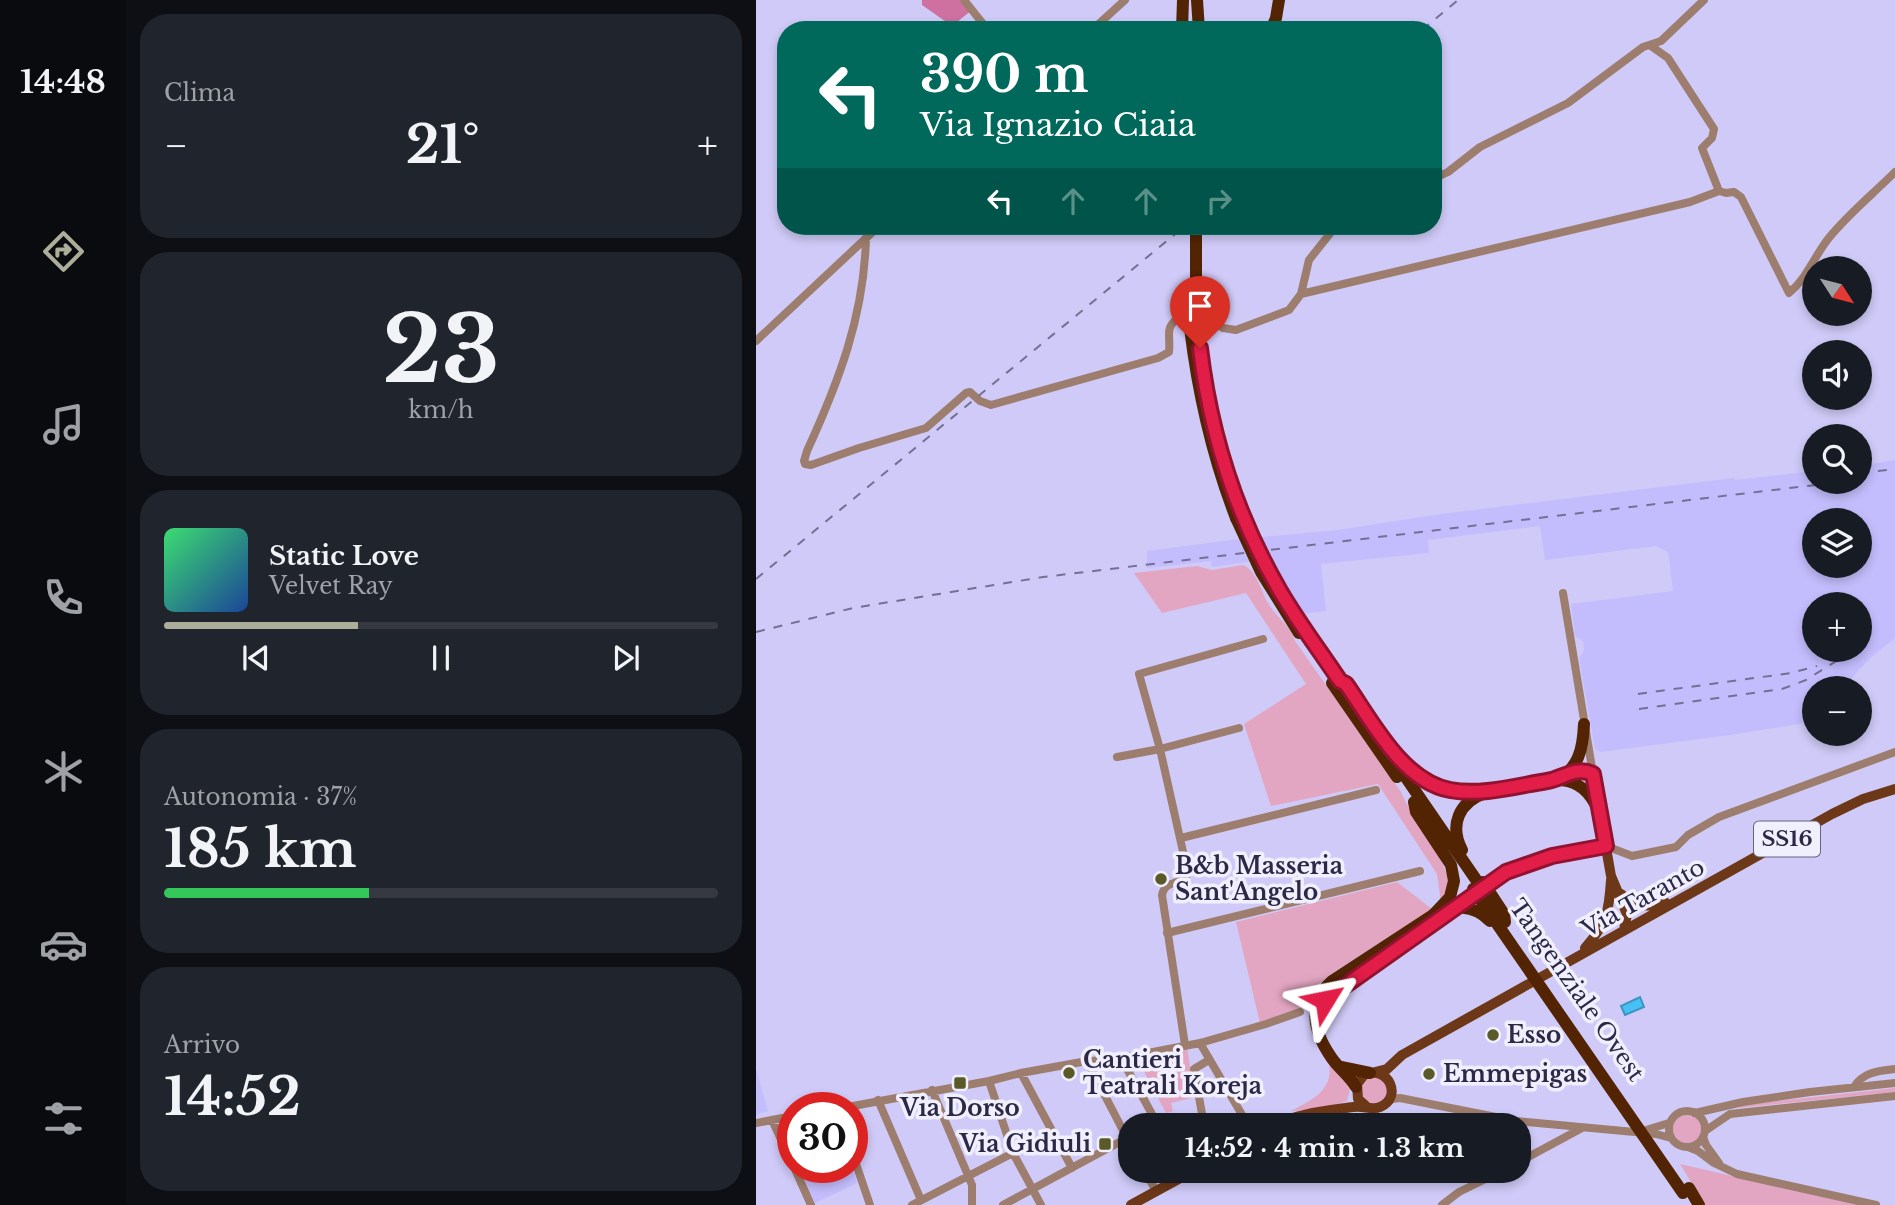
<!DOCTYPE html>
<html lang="it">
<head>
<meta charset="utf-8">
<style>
	:root { --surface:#171b24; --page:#20242c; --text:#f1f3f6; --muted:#9ea1a6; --line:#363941; --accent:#adae99 }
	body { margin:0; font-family:"Libre Baskerville",serif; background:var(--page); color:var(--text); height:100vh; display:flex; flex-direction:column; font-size:26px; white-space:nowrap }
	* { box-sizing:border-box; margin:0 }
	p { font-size:23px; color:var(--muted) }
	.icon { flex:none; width:38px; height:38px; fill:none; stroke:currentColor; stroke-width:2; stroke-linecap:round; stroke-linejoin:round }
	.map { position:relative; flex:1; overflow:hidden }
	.details { display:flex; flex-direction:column; gap:14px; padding:14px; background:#0d0f14; width:630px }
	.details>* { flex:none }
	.banner { position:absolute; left:21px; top:21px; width:665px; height:214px; border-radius:28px; box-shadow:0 4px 10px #0003; background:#00695c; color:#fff; overflow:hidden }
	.needle { width:46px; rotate:126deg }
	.buttons { position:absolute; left:1046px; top:256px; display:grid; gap:14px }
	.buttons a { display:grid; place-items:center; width:70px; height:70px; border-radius:50%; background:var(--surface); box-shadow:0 4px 10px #0003; font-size:35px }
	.speed { position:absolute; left:21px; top:1092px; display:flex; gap:14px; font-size:35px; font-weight:700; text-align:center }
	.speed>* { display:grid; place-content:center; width:91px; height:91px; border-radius:50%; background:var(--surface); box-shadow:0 4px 10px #0003; line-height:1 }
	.speed .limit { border:10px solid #d22; background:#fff; color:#111 }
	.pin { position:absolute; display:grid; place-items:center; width:60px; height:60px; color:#fff; margin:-72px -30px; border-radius:50% 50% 50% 0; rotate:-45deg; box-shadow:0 0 7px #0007 }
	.pin .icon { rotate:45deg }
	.me { position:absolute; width:77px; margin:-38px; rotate:55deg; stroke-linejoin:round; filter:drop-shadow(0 0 5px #0008) }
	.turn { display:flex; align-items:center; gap:24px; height:147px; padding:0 28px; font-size:32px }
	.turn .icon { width:91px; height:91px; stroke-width:2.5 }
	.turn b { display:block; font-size:49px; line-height:60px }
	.lanes { display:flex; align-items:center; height:66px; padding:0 28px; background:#0003; justify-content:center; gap:35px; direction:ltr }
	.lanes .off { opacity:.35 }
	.big { font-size:52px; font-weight:700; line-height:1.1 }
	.details .widget { flex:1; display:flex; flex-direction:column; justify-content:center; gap:10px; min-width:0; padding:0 24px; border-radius:28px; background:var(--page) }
	.details .dial { align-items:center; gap:0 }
	.dial b { font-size:91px; line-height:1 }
	.song { display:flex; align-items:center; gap:21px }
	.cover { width:84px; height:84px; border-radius:10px; background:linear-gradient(135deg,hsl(140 70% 55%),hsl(220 70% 35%)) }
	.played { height:7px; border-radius:4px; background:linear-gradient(90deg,var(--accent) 35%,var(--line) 35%) }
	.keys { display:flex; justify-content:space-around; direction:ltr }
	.heat { display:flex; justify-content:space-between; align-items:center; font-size:38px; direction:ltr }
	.charge { height:10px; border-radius:5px; background:linear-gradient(90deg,#34c759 37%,var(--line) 0) }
	.trip { position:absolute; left:362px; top:1113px; width:413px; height:70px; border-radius:28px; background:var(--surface); box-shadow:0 4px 10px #0003; font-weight:700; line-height:70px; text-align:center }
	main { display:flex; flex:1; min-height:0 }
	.tabs { display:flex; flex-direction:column; width:126px; justify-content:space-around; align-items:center; background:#090b0e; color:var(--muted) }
	.tabs .icon { width:49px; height:49px }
	.tabs .selected { color:var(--accent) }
	.tabs b { font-size:32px; color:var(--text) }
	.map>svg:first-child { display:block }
</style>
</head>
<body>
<main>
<nav class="tabs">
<b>14:48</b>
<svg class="icon selected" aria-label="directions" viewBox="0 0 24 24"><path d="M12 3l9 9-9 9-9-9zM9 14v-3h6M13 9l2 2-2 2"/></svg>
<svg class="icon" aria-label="music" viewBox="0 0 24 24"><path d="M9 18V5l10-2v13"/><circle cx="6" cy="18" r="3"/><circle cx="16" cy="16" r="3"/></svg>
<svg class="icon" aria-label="phone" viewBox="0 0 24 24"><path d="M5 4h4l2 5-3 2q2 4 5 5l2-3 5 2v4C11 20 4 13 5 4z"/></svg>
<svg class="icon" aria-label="climate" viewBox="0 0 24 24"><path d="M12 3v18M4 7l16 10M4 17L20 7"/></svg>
<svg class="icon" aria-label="car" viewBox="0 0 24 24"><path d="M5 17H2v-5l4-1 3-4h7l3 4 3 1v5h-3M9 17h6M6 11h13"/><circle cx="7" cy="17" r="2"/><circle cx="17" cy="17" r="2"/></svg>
<svg class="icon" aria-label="filters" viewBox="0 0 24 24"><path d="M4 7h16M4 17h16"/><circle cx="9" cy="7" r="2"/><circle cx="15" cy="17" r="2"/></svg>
</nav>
<section class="details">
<div class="widget"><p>Clima</p>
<div class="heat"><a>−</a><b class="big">21°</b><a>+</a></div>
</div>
<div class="widget dial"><b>23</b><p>km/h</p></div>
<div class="widget">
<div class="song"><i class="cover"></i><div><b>Static Love</b><p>Velvet Ray</p></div></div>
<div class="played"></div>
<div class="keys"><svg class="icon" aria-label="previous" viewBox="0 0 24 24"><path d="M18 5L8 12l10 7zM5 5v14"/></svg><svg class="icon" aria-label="pause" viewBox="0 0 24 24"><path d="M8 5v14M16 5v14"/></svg><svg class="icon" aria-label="next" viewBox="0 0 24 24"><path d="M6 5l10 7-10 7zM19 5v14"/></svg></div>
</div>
<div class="widget"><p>Autonomia · 37%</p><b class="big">185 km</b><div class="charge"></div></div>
<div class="widget"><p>Arrivo</p><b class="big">14:52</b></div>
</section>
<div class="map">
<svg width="1139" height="1205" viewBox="0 0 1139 1205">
	<rect width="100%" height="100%" fill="#cfcaf7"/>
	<path fill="#c4bdfd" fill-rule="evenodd" d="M1139,460V638L1112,660L1087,688H1059V719L1055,722L974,735L845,752L839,749L823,658L828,651L827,641L819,636L815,604L917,591L912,552L900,546L789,560L784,526L672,540L673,553L565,564L570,611L545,614L512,559L456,567L455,561L391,568V551L483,539L582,530L685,514L978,478L979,480L1059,471V481H1104V466ZM1059,520H1104V565H1059ZM1059,604H1104V649H1059Z
		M0,1069L12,1111L0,1115Z
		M43,1167H96L101,1183L59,1203Z"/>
	<path fill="#e3a6c2" d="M487,565C501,571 505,591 512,603C520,617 535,626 539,641L645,792C659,825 685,850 694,884L685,902L681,874L622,784L515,806L488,724L550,684L490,593L406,613L378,573L441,566L456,570Z
		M641,882L676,909L575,974L563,984L551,1006L504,1023L480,922Z
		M431,1048L439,1097L415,1103L417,1111L410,1113L381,1058Z
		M573,1063L595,1085L591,1101L571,1108L535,1111C556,1100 578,1090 573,1063Z
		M605 1090a13 13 0 1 1 26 0a13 13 0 1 1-26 0Z
		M1139,1088V1092L983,1108L985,1105Z
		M917 1129a14 14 0 1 1 28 0a14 14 0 1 1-28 0Z
		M924,1164L1103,1205H949Z"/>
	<path fill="#ce71a0" d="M166,0H208L216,10L196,26L166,5Z"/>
	<path fill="#45c1f4" stroke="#3e93c0" stroke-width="2" d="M884,997L888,1007L869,1015L865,1006Z"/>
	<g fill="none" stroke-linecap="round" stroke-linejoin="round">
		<path stroke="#9d7d6d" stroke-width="8" d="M208,0L232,30
			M336,30L369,0
			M895,46L912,58L958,129L956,138L946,148L963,191L970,193L978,192L985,197L1033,293C1051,278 1058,257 1072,239C1091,215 1117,194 1139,172
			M677,179L692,172L724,147L812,103L887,47L905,41L948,0
			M110,238C108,316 83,381 51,451L48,461L49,464L55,465L103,448L170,428L210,393L214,392L224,401L235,405L402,358L413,352C415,333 407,328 426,315
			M545,294L934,202L963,191
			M448,314L467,328L480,330L533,310L545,294L553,260L580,226
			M0,341L123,226
			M807,593L837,774
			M361,757L404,749L483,728
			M425,838L620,790
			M411,933L664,871
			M569,1000L750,872L796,856L823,850L850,846L876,856L920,847L932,835L963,817L1139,752
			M444,1043L492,1125
			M429,1045L406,895C409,879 425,886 432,874L404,749L383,674L507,639
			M365,1058L402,1125
			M331,1061L374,1144
			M265,1073L316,1168
			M233,1081L257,1153L285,1205
			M1098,1087C1107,1072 1122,1071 1139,1069
			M176,1090L216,1185V1205
			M122,1100L165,1200
			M631,1102L636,1099L644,1098L760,1121L900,1134L915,1138
			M86,1108L233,1081L265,1073L331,1061L355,1060L444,1043L510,1024L544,1012
			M913 1129a18 18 0 1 1 36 0a18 18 0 1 1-36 0Z
			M939,1113L987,1102L1054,1092L1139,1083
			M16,1120L37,1165
			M0,1123L37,1116
			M448,1125L438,1069L453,1060
			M887,1131L913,1123
			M949,1131L974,1114L1139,1096
			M947,1137L950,1145L963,1163
			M932,1147L942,1151L958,1163L981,1174L1120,1205
			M96,1152L114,1205
			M763,1162L826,1128
			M38,1167L55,1205
			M389,1171L400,1191
			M156,1205L257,1153
			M247,1205L371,1138
			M686,1205L703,1192L746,1171"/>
		<path stroke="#6d3818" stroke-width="10" d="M837,774L855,876L871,914L868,930
			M865,894C880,907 891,908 909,902
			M829,948C851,923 853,912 855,880
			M619,1072L631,1069L646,1055L1076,814L1107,799L1139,789
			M519,1125C543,1113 570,1111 597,1107C607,1105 616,1111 624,1107C647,1098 633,1064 608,1075L601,1084L602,1099L611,1107
			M375,1205L437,1171"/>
		<path stroke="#532403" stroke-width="12" d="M441,0L443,30
			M426,30L427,0
			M515,30L520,18L523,0
			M440,296V226
			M434,328C442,394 456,456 480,518
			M548,629L588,688
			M584,681L590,684C612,716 638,765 673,783C705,799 745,789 779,783C789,781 801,778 811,781C829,785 837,798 844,814
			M576,683L641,777
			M640,763L723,884
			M811,773L824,771L837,774
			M800,780C823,769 827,748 828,724
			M706,850C693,825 703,802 729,793
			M585,1067L614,1073
			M600,1087C593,1075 582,1068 575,1057C557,1031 551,1003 576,981L677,915L694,897L698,881L695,865L660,812L658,802
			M933,1188L943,1205"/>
		<path stroke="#747094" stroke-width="2" stroke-dasharray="9 9" stroke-linecap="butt" d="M666,30L702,0
			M1104,473L1139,469
			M0,579L429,226
			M0,632L97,608L287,577L1093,481
			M882,694L1035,673L1061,666
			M883,709L1026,689L1050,680L1098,650"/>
		<path stroke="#532403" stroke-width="12" d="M433,296L434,328
			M480,518L505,572L543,633
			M727,882L748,914L749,922
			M717,889L927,1193
			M677,915C698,906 716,903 734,921"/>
	</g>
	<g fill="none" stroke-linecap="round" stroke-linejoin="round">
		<g stroke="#92132f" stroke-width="18">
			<path id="route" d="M444,348C454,433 481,517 524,591C542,622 564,651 584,681L590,684C616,721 646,781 694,790C725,796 760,786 791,781C808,778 819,766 837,774L850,846L796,856L750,872L569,1000"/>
		</g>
		<use href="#route" stroke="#e11d48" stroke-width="12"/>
	</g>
	<g fill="#595a27" stroke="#f0effe" stroke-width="2.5">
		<circle cx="405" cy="879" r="7"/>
		<circle cx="737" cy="1035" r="7"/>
		<circle cx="313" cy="1073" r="7"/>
		<circle cx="673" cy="1074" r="7"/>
		<rect x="197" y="1076" width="14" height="14" rx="3.5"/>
		<rect x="342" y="1137" width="14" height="14" rx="3.5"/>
	</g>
	<g text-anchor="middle" stroke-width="7" stroke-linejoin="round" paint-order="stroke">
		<rect fill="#f0effe" stroke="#67647c" stroke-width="2" x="998" y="821.5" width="66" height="35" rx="5"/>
		<g font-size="21" font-weight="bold" fill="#2c2845">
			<text x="1031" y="846">SS16</text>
		</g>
		<g font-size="23" font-weight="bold" fill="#2c2845" stroke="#f0effe" text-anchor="start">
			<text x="419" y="874">B&amp;b Masseria<tspan x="419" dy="26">Sant'Angelo</tspan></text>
			<text x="751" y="1043">Esso</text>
			<text x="327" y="1068">Cantieri<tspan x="327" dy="26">Teatrali Koreja</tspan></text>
			<text x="687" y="1082">Emmepigas</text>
			<text x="204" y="1116" text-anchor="middle">Via Dorso</text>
			<text x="335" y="1152" text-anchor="end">Via Gidiuli</text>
		</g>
		<g font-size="23" fill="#2c2845" stroke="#f0effe">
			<text transform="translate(887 898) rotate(-29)" y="8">Via Taranto</text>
			<text transform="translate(821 990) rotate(55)" y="8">Tangenziale Ovest</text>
		</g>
	</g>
</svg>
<div class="buttons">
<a><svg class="needle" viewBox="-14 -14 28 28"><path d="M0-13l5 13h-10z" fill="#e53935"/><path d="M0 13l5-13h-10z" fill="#9ea1a6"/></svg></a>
<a><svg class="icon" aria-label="sound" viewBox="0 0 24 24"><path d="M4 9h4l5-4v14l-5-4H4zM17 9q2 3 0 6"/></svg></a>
<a><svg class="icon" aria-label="search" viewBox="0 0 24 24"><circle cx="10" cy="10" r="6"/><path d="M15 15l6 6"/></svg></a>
<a><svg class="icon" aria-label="layers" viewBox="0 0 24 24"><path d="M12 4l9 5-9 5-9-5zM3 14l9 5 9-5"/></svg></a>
<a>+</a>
<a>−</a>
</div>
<div class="speed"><div class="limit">30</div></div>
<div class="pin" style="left:444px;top:348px;background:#d93025"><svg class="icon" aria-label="arrive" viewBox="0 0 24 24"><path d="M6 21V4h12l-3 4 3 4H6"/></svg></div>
<svg class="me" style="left:569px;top:1000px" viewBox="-20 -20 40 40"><path d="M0-17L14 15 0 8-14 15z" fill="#e11d48" stroke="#fff" stroke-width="4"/></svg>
<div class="trip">14:52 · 4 min · 1.3 km</div>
<div class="banner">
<div class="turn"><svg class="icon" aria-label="left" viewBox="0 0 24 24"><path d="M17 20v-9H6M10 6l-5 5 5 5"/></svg><div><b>390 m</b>Via Ignazio Ciaia</div></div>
<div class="lanes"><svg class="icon" aria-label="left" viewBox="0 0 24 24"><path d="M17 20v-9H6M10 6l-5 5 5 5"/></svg><svg class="icon off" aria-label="ahead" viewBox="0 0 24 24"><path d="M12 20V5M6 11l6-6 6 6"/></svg><svg class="icon off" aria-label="ahead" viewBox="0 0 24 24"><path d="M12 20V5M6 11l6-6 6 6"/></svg><svg class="icon off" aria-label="right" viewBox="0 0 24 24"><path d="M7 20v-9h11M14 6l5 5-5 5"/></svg></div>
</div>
</div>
</main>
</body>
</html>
